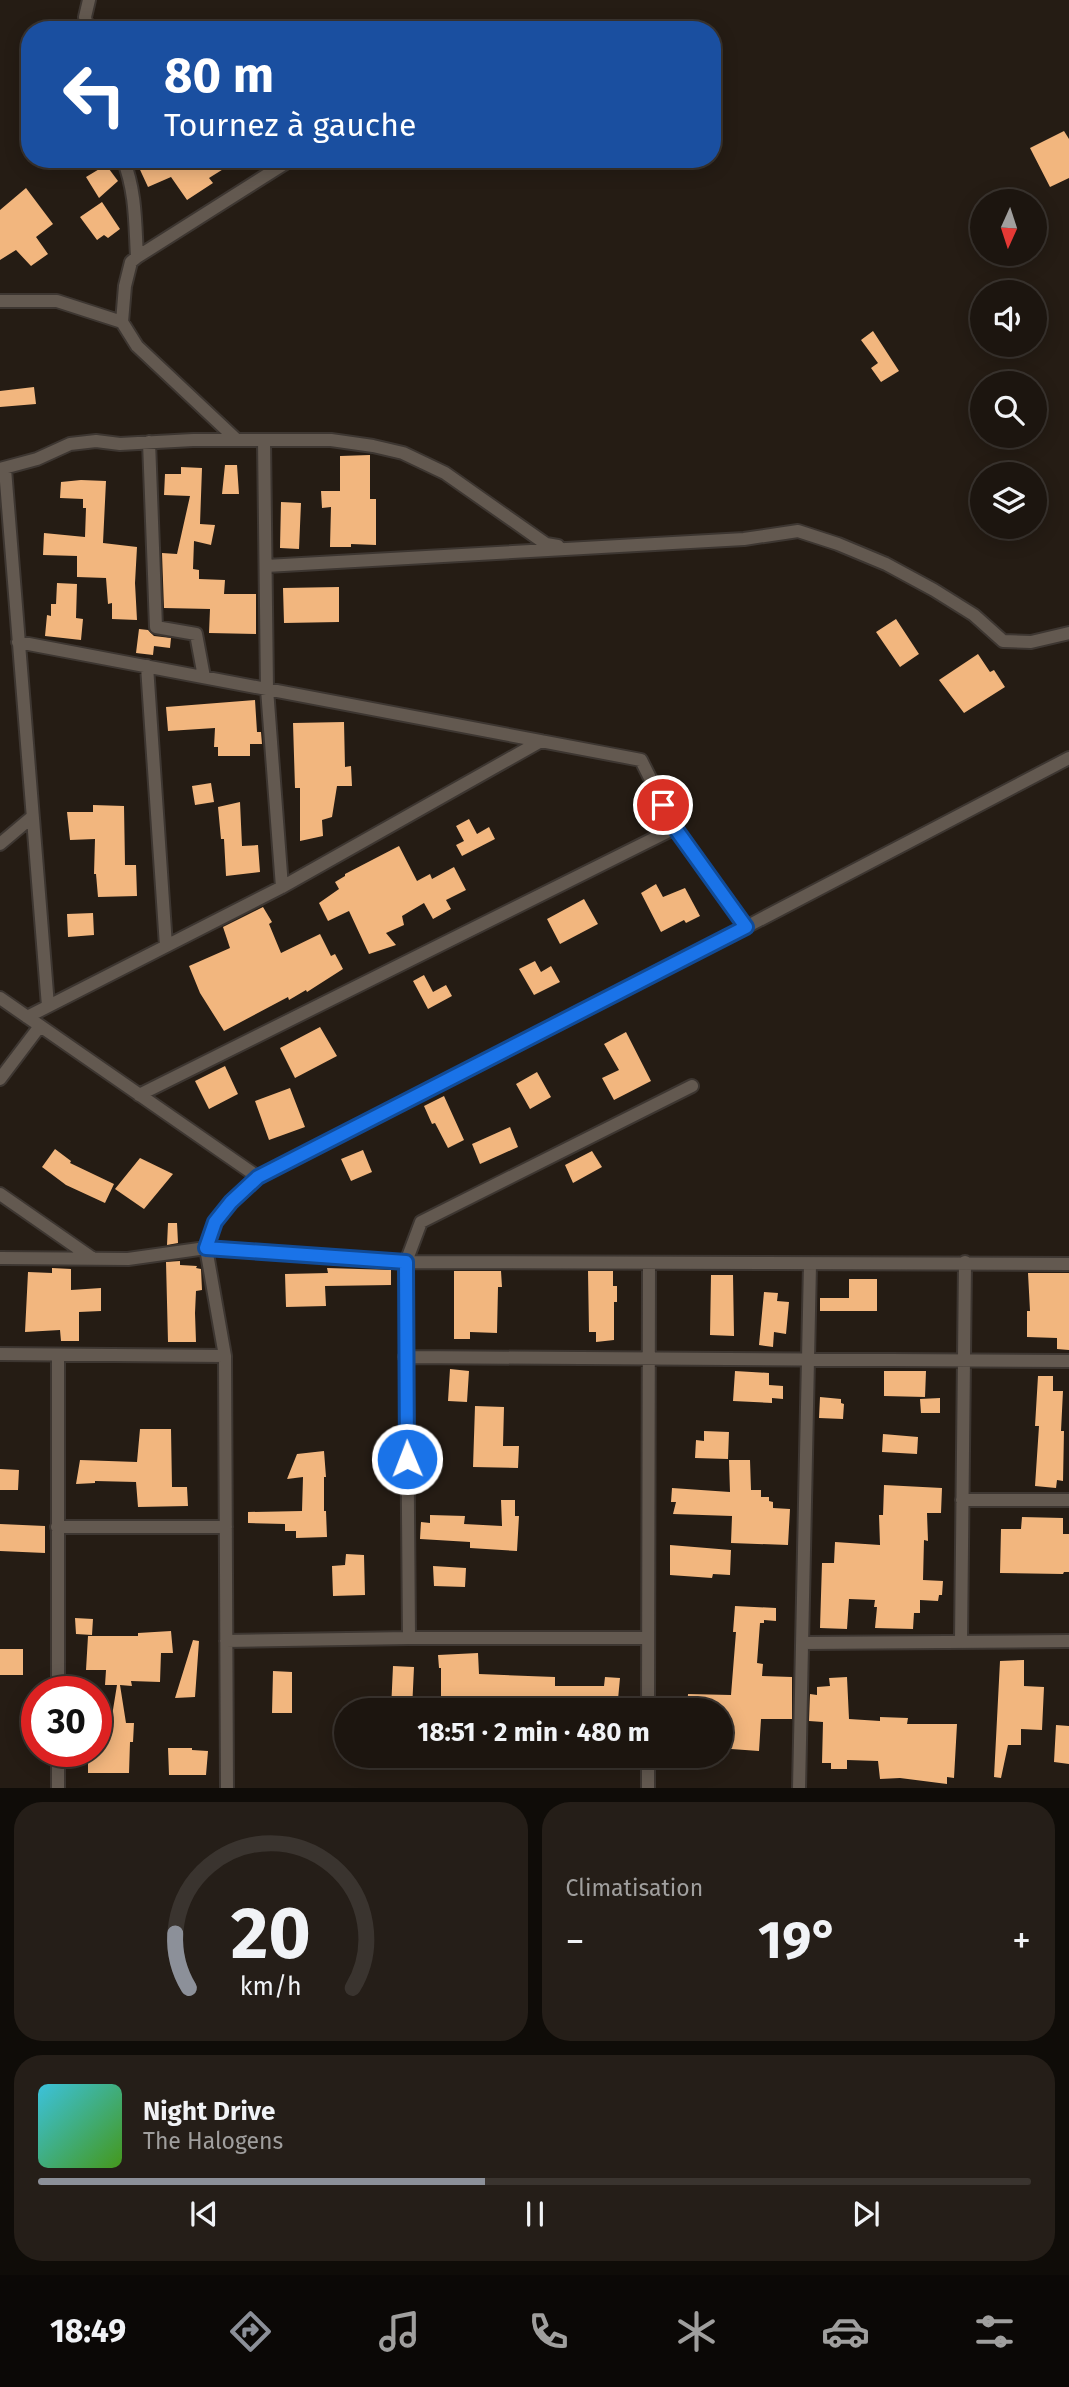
<!DOCTYPE html>
<html lang="fr">
<head>
<meta charset="utf-8">
<style>
	:root { --surface:#1c150f; --page:#251e18; --text:#f1f3f6; --muted:#a09f9e; --line:#3a342f; --accent:#8c9099 }
	body { margin:0; font-family:"Fira Sans",sans-serif; background:var(--page); color:var(--text); height:100vh; display:flex; flex-direction:column; font-size:26px; white-space:nowrap }
	* { box-sizing:border-box; margin:0 }
	p { font-size:23px; color:var(--muted) }
	.icon { flex:none; width:38px; height:38px; fill:none; stroke:currentColor; stroke-width:2; stroke-linecap:round; stroke-linejoin:round }
	.map { position:relative; height:1788px; overflow:hidden }
	.drawer { display:flex; flex-direction:column; gap:14px; padding:14px; background:#0f0c08; flex:1 }
	.drawer>* { flex:none }
	.top-card { position:absolute; left:21px; top:21px; width:700px; height:147px; border-radius:28px; box-shadow:0 4px 18px #0003,0 0 0 2px var(--line); background:#1a4fa0; color:#fff; overflow:hidden }
	.needle { width:46px; rotate:183deg }
	.buttons { position:absolute; left:970px; top:189px; display:grid; gap:14px }
	.buttons a { display:grid; place-items:center; width:77px; height:77px; border-radius:50%; background:var(--surface); box-shadow:0 4px 18px #0003,0 0 0 2px var(--line); font-size:35px }
	.speed { position:absolute; left:21px; top:1676px; display:flex; gap:14px; font-size:35px; font-weight:700; text-align:center }
	.speed>* { display:grid; place-content:center; width:91px; height:91px; border-radius:50%; background:var(--surface); box-shadow:0 4px 18px #0003,0 0 0 2px var(--line); line-height:1 }
	.speed .limit { border:10px solid #d22; background:#fff; color:#111 }
	.pin { position:absolute; display:grid; place-items:center; width:60px; height:60px; color:#fff; margin:-30px; border:4px solid #fff; border-radius:50%; box-shadow:0 2px 7px #0007 }
	.me { position:absolute; width:77px; margin:-38px; rotate:359deg; stroke-linejoin:round; filter:drop-shadow(0 0 5px #0008) }
	.turn { display:flex; align-items:center; gap:24px; height:147px; padding:0 28px; font-size:32px }
	.turn .icon { width:91px; height:91px; stroke-width:2.5 }
	.turn b { display:block; font-size:49px; line-height:60px }
	.big { font-size:52px; font-weight:700; line-height:1.1 }
	.drawer .card { flex:1; display:flex; flex-direction:column; justify-content:center; gap:10px; min-width:0; padding:0 24px; border-radius:28px; background:var(--page) }
	.drawer .dial { align-items:center; gap:0 }
	.dial svg { height:182px; overflow:visible; fill:none; stroke:var(--line); stroke-width:7; stroke-linecap:round; text-anchor:middle }
	.dial text { fill:var(--text); stroke:none }
	.song { display:flex; align-items:center; gap:21px }
	.cover { width:84px; height:84px; border-radius:10px; background:linear-gradient(135deg,hsl(190 70% 55%),hsl(100 70% 35%)) }
	.played { height:7px; border-radius:4px; background:linear-gradient(90deg,var(--accent) 45%,var(--line) 45%) }
	.keys { display:flex; justify-content:space-around; direction:ltr }
	.heat { display:flex; justify-content:space-between; align-items:center; font-size:38px; direction:ltr }
	.drawer .tiles { flex:1; display:grid; gap:14px; grid-template-columns:1fr 1fr }
	.card:last-child { grid-column:span 2 }
	.trip { position:absolute; left:334px; top:1698px; width:399px; height:70px; border-radius:35px; background:var(--surface); box-shadow:0 4px 18px #0003,0 0 0 2px var(--line); font-weight:700; line-height:70px; text-align:center }
	.menu { display:flex; height:112px; justify-content:space-around; align-items:center; background:#0b0806; color:var(--muted) }
	.menu .icon { width:49px; height:49px }
	.menu .selected { color:var(--accent) }
	.menu b { font-size:32px; color:var(--text) }
	.map>svg:first-child { display:block }
</style>
</head>
<body>
<div class="map">
<svg width="1069" height="1789" viewBox="0 0 1069 1789">
	<rect width="100%" height="100%" fill="#251c14"/>
	<path fill="#f2b67e" d="M1064,131L1069,139V178L1050,187L1030,148Z
		M135,159H219L225,168L209,178L213,183L187,200L171,177L148,187Z
		M106,165L118,181L99,198L86,177Z
		M26,188L53,224L36,237L48,254L31,266L16,250L0,260V210Z
		M102,202L120,229L108,238L104,235L97,240L80,217Z
		M873,331L899,371L881,382L871,368L878,363L861,340Z
		M34,387L36,404L0,407V391Z
		M370,455V499H376V545L351,544V547H330L331,507L322,508L321,491H340V456Z
		M225,465H237L239,494H222Z
		M181,467L202,468L200,524L215,525L211,545L194,541L193,569L199,570V579L225,580L224,594H256V634L209,633L210,609L164,608L162,553L177,554L190,496L164,495L165,474H181Z
		M81,480L106,481L103,543L137,547L135,583L137,620L112,619V603L108,604L106,578L77,577V556L43,555L44,533L85,537L86,508H83V499L60,498L61,482Z
		M281,502L301,503L299,549L280,548Z
		M57,583L77,584L76,618L83,619L81,640L45,636L47,615L51,616V604H56Z
		M339,587V622L284,623L283,588Z
		M896,619L919,654L900,667L876,632Z
		M139,629L148,630L154,636L171,638L170,648L154,646L153,655L136,653Z
		M978,654L990,672L994,670L1005,687L964,713L939,680Z
		M255,700L257,732H261L262,744H250V756H218V747H214L215,728L168,731L166,707Z
		M344,722L345,767L351,766L352,786H337L332,817L322,820L323,836L300,841V788H295L293,723Z
		M211,783L214,802L195,805L192,786Z
		M240,802L242,846L258,845L260,872L226,876L224,839H221L218,807Z
		M93,805L124,806L125,865H136L137,896L98,897L96,874H94L95,839L70,840L67,812H93Z
		M469,819L477,834L489,827L495,839L462,856L456,845L464,841L456,826Z
		M399,846L417,881L430,874L432,879L454,867L466,890L446,900L451,909L433,919L424,903L402,916L404,925L386,933L396,945L369,954L349,911L328,921L319,903L339,889L335,882L345,876V874Z
		M656,884L663,897L685,888L700,916L686,923L684,920L661,932L641,893Z
		M584,899L598,924L560,944L547,919Z
		M263,907L272,922L269,924L281,953L320,934L331,956L335,954L343,969L307,992L306,990L289,1000L288,997L224,1031L200,993L189,966L230,948L223,927Z
		M93,913L94,935L68,937L67,914Z
		M535,961L541,972L551,966L560,982L534,995L519,969Z
		M424,975L433,992L446,985L452,996L428,1009L413,981Z
		M320,1027L337,1056L295,1078L280,1048Z
		M626,1032L651,1081L614,1100L602,1078L619,1070L604,1044Z
		M225,1066L238,1094L209,1109L195,1081Z
		M537,1072L551,1097L530,1109L516,1084Z
		M290,1088L305,1127L269,1140L255,1101Z
		M444,1096L464,1140L448,1148L435,1123L432,1124L424,1106Z
		M510,1127L518,1147L480,1164L472,1144Z
		M55,1149L71,1161L70,1163L114,1184L105,1203L66,1185L42,1167Z
		M363,1150L372,1172L351,1181L341,1159Z
		M592,1151L602,1167L573,1183L565,1165Z
		M140,1158L173,1174L144,1209L115,1189Z
		M168,1223H177L178,1243L167,1245Z
		M180,1261V1265L197,1266L196,1268L201,1269L202,1290L196,1291L195,1313L196,1342H168L166,1262Z
		M52,1268L71,1269V1290L101,1288V1311L79,1312V1341H61L60,1330L25,1332L28,1272L52,1273Z
		M327,1268L391,1270V1285L325,1286L326,1306L286,1307L285,1274L328,1273Z
		M454,1271H501L502,1287H498L497,1333L470,1332V1339H454Z
		M588,1271H613V1286H617V1302H614V1340L596,1342V1332H589Z
		M1028,1273H1069V1350L1057,1349V1338L1027,1337V1311H1030Z
		M711,1275H733L734,1336L710,1335Z
		M849,1279H877V1311H820V1298H849Z
		M764,1292L778,1293L777,1301L789,1302L786,1334L774,1332L773,1347L759,1345Z
		M450,1369L469,1371L467,1402L448,1401Z
		M735,1371L769,1373V1385L783,1386V1399L772,1398V1403L733,1401Z
		M884,1371H926L925,1397L884,1396Z
		M1038,1376H1053V1391H1063L1061,1431H1064L1063,1481L1057,1480L1056,1488L1035,1486L1039,1426H1035Z
		M820,1397L841,1399V1403L844,1404L843,1419L819,1418Z
		M940,1398V1413H921L920,1399Z
		M475,1406L504,1407L503,1446H519L518,1468L473,1467Z
		M140,1429H171L172,1487H187L188,1506L138,1507L136,1482L95,1481V1483L76,1484L80,1460L137,1462Z
		M704,1431L729,1432L728,1459L695,1458L696,1440L704,1441Z
		M883,1434L918,1437L917,1454L882,1452Z
		M324,1451L326,1477H324V1511H326L327,1537L296,1538V1531H285V1524L248,1523V1512L302,1511L303,1477L287,1479L297,1454Z
		M729,1460H750L751,1490H761V1497H769V1501L773,1502V1508L790,1509L788,1545L731,1543L732,1516L673,1514L676,1502H671L672,1488L730,1492Z
		M0,1469L19,1470L18,1490H0Z
		M884,1485L942,1488L941,1513H927L928,1541L924,1540L923,1580L943,1581L942,1595H939L938,1601L920,1600V1613H914L913,1629L875,1628L877,1607H874L875,1600L849,1599L847,1629L820,1628L822,1563H834L835,1542L880,1545L879,1515H883Z
		M501,1500H515V1516H519L517,1551L470,1548V1542L420,1539L421,1522L430,1523V1515L465,1516L464,1524L502,1526Z
		M1022,1517L1063,1518V1534H1069V1572H1064L1063,1574L1000,1573L1001,1529H1021Z
		M0,1524L45,1526V1553L0,1551Z
		M670,1545L731,1550L730,1575L713,1574L712,1578L670,1575Z
		M346,1554L364,1555L365,1595L333,1596L332,1566L345,1565Z
		M433,1566L466,1568L465,1587L434,1586Z
		M735,1606L776,1608V1621L764,1620V1623H760L757,1663L763,1664L762,1676L792,1677V1719H761L759,1751L731,1749V1746H721V1710H687L688,1694L731,1695L736,1632H733Z
		M75,1618L93,1619L92,1635L76,1634Z
		M171,1631L173,1653H161L160,1682L131,1681L132,1686L120,1685L126,1723H134L133,1742H130L129,1773H88V1752H96V1721L111,1722L117,1685H105L106,1670H86L88,1636H138V1633Z
		M193,1640L199,1641L195,1697L175,1698Z
		M0,1649H23V1675H0Z
		M478,1653L479,1674L555,1677V1686H604L605,1677L620,1678L617,1710H441V1668H439L438,1655Z
		M1024,1660V1686L1044,1687L1042,1730L1021,1729V1745H1008L1001,1778L994,1777L1000,1661Z
		M393,1666L414,1667L412,1710H391Z
		M273,1671L292,1672V1713H272Z
		M847,1677L849,1719L880,1721V1717L908,1718L907,1724H957L954,1778L947,1777V1784L900,1778L880,1779L878,1761L847,1760V1769H831V1763H822L823,1722L809,1721L810,1694L817,1695V1687L830,1686L829,1678Z
		M1056,1725L1069,1726V1764L1054,1762Z
		M168,1748H192V1750L208,1751L206,1775H169Z"/>
	<g fill="none" stroke-linecap="round" stroke-linejoin="round">
		<g stroke="#3d3631" stroke-width="16">
			<path id="street" d="M88,30L85,17L89,0
				M123,159C136,192 135,222 137,257
				M0,301H57L122,322
				M237,440L137,346L122,322L125,286L131,262L137,257L292,159
				M264,440L267,689L282,887
				M149,442L156,627L196,634L204,677
				M0,469L37,459L70,444L96,441L120,444L193,440H331L373,446L403,453L445,473L546,544L558,546
				M5,469L48,1006
				M266,566L744,539L798,531L838,544L886,564L934,590L974,615L1003,641L1031,642L1069,633
				M18,642L641,760L675,828L746,927
				M147,666L166,946
				M0,844L32,817
				M0,998L258,1177
				M27,1017L282,887L541,741
				M0,1079L40,1026
				M139,1095L675,828
				M0,1194L92,1258
				M0,1258L128,1259L206,1248L406,1262L1069,1264
				M0,1354L225,1356
				M58,1355V1692
				M405,1357L1069,1361
				M962,1500H1069
				M57,1527H226
				M409,1638L406,1262L421,1222L692,1086
				M226,1641L409,1638H648
				M961,1642L965,1262
				M802,1643L1069,1641
				M648,1710L649,1263
				M58,1752V1789
				M648,1755V1789
				M227,1789L225,1356L206,1248L215,1222L231,1202L258,1177L746,927L1069,758
				M799,1789L810,1264"/>
		</g>
		<use href="#street" stroke="#635950" stroke-width="12"/>
	</g>
	<g fill="none" stroke-linecap="round" stroke-linejoin="round">
		<g stroke="#114b97" stroke-width="18">
			<path id="route" d="M407,1459L406,1262L206,1248L215,1222L231,1202L258,1177L746,927L675,828L663,805"/>
		</g>
		<use href="#route" stroke="#1a73e8" stroke-width="12"/>
	</g>
</svg>
<div class="buttons">
<a><svg class="needle" viewBox="-14 -14 28 28"><path d="M0-13l5 13h-10z" fill="#e53935"/><path d="M0 13l5-13h-10z" fill="#a09f9e"/></svg></a>
<a><svg class="icon" aria-label="sound" viewBox="0 0 24 24"><path d="M4 9h4l5-4v14l-5-4H4zM17 9q2 3 0 6"/></svg></a>
<a><svg class="icon" aria-label="search" viewBox="0 0 24 24"><circle cx="10" cy="10" r="6"/><path d="M15 15l6 6"/></svg></a>
<a><svg class="icon" aria-label="layers" viewBox="0 0 24 24"><path d="M12 4l9 5-9 5-9-5zM3 14l9 5 9-5"/></svg></a>
</div>
<div class="speed"><div class="limit">30</div></div>
<div class="pin" style="left:663px;top:805px;background:#d93025"><svg class="icon" aria-label="arrive" viewBox="0 0 24 24"><path d="M6 21V4h12l-3 4 3 4H6"/></svg></div>
<svg class="me" style="left:407px;top:1459px" viewBox="-20 -20 40 40"><circle r="17" fill="#1a73e8" stroke="#fff" stroke-width="3"/><path d="M0-11L8 9 0 5-8 9z" fill="#fff"/></svg>
<div class="trip">18:51 · 2 min · 480 m</div>
<div class="top-card">
<div class="turn"><svg class="icon" aria-label="left" viewBox="0 0 24 24"><path d="M17 20v-9H6M10 6l-5 5 5 5"/></svg><div><b>80 m</b>Tournez à gauche</div></div>
</div>
</div>
<section class="drawer">
<div class="tiles">
<div class="card dial"><svg viewBox="0 0 100 80">
<path d="M14 69A42 42 0 1 1 86 69"/>
<path d="M14 69A42 42 0 0 1 8 45" stroke="#8c9099"/>
<text x="50" y="56" font-size="32" font-weight="700">20</text>
<text x="50" y="72" font-size="11">km/h</text>
</svg></div>
<div class="card"><p>Climatisation</p>
<div class="heat"><a>−</a><b class="big">19°</b><a>+</a></div>
</div>
<div class="card">
<div class="song"><i class="cover"></i><div><b>Night Drive</b><p>The Halogens</p></div></div>
<div class="played"></div>
<div class="keys"><svg class="icon" aria-label="previous" viewBox="0 0 24 24"><path d="M18 5L8 12l10 7zM5 5v14"/></svg><svg class="icon" aria-label="pause" viewBox="0 0 24 24"><path d="M8 5v14M16 5v14"/></svg><svg class="icon" aria-label="next" viewBox="0 0 24 24"><path d="M6 5l10 7-10 7zM19 5v14"/></svg></div>
</div>
</div>
</section>
<nav class="menu">
<b>18:49</b>
<svg class="icon selected" aria-label="directions" viewBox="0 0 24 24"><path d="M12 3l9 9-9 9-9-9zM9 14v-3h6M13 9l2 2-2 2"/></svg>
<svg class="icon" aria-label="music" viewBox="0 0 24 24"><path d="M9 18V5l10-2v13"/><circle cx="6" cy="18" r="3"/><circle cx="16" cy="16" r="3"/></svg>
<svg class="icon" aria-label="phone" viewBox="0 0 24 24"><path d="M5 4h4l2 5-3 2q2 4 5 5l2-3 5 2v4C11 20 4 13 5 4z"/></svg>
<svg class="icon" aria-label="climate" viewBox="0 0 24 24"><path d="M12 3v18M4 7l16 10M4 17L20 7"/></svg>
<svg class="icon" aria-label="car" viewBox="0 0 24 24"><path d="M5 17H2v-5l4-1 3-4h7l3 4 3 1v5h-3M9 17h6M6 11h13"/><circle cx="7" cy="17" r="2"/><circle cx="17" cy="17" r="2"/></svg>
<svg class="icon" aria-label="filters" viewBox="0 0 24 24"><path d="M4 7h16M4 17h16"/><circle cx="9" cy="7" r="2"/><circle cx="15" cy="17" r="2"/></svg>
</nav>
</body>
</html>
